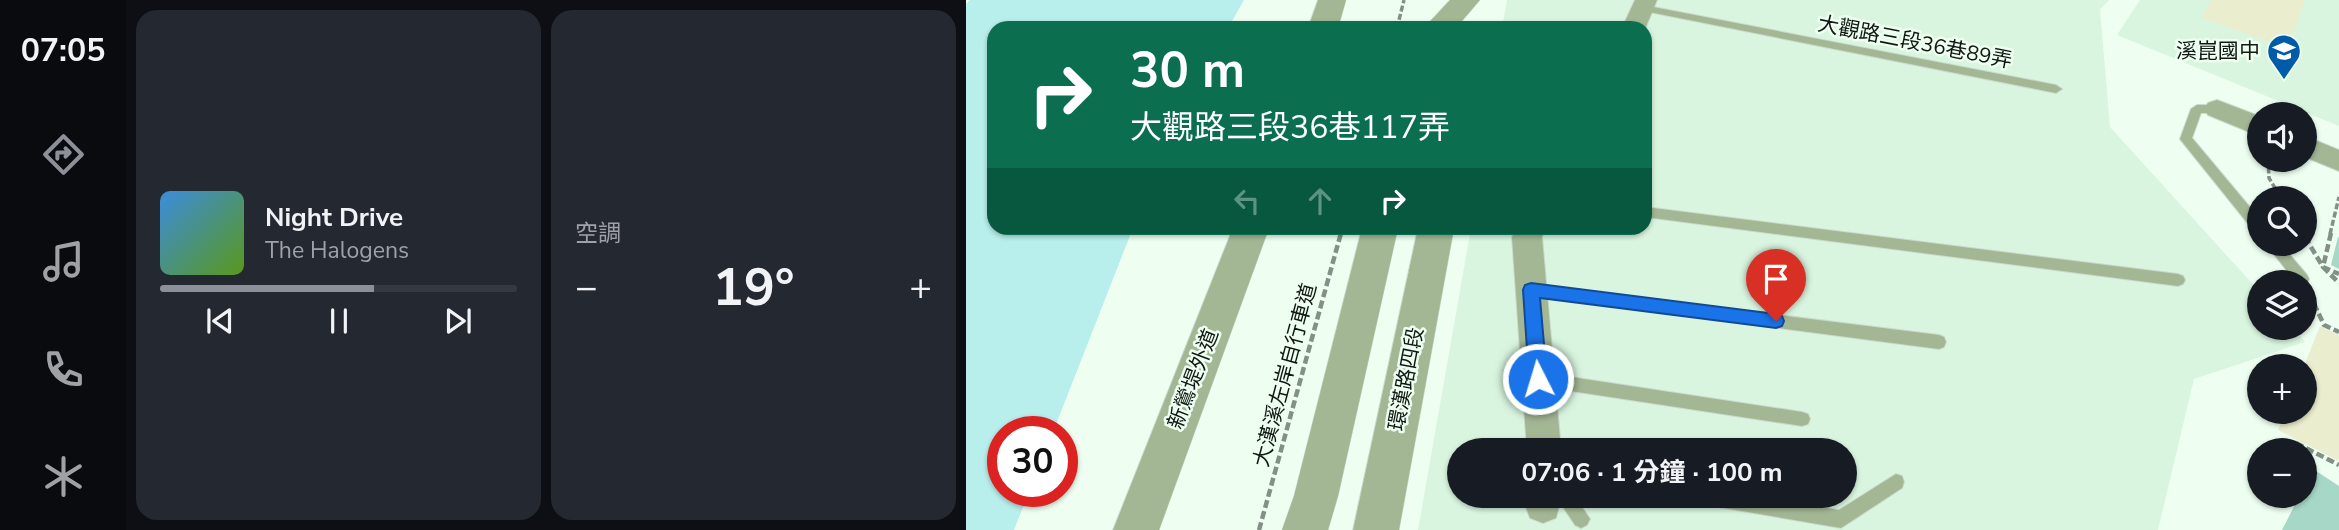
<!DOCTYPE html>
<html lang="zh-TW">
<head>
<meta charset="utf-8">
<style>
	:root { --surface:#171b24; --page:#242831; --text:#f1f3f6; --muted:#9ea1a6; --line:#363941; --accent:#8c9099 }
	body { margin:0; font-family:"Nunito Sans","Noto Sans TC",sans-serif; background:var(--page); color:var(--text); height:100vh; display:flex; flex-direction:column; font-size:26px; white-space:nowrap }
	* { box-sizing:border-box; margin:0 }
	p { font-size:23px; color:var(--muted) }
	.icon { flex:none; width:38px; height:38px; fill:none; stroke:currentColor; stroke-width:2; stroke-linecap:round; stroke-linejoin:round }
	.map { position:relative; flex:1; overflow:hidden }
	.side { display:flex; flex-direction:column; gap:10px; padding:10px; background:#0d0f14; width:840px }
	.side>* { flex:none }
	.hud { position:absolute; left:21px; top:21px; width:665px; height:214px; border-radius:21px; box-shadow:0 2px 5px #0004; background:#0b6e4f; color:#fff; overflow:hidden }
	.buttons { position:absolute; left:1281px; top:102px; display:grid; gap:14px }
	.buttons a { display:grid; place-items:center; width:70px; height:70px; border-radius:50%; background:var(--surface); box-shadow:0 2px 5px #0004; font-size:35px }
	.speed { position:absolute; left:21px; top:416px; display:flex; gap:14px; font-size:35px; font-weight:700; text-align:center }
	.speed>* { display:grid; place-content:center; width:91px; height:91px; border-radius:50%; background:var(--surface); box-shadow:0 2px 5px #0004; line-height:1 }
	.speed .limit { border:10px solid #d22; background:#fff; color:#111 }
	.pin { position:absolute; display:grid; place-items:center; width:60px; height:60px; color:#fff; margin:-72px -30px; border-radius:50% 50% 50% 0; rotate:-45deg; box-shadow:0 0 7px #0007 }
	.pin .icon { rotate:45deg }
	.me { position:absolute; width:77px; margin:-38px; rotate:355deg; stroke-linejoin:round; filter:drop-shadow(0 0 5px #0008) }
	.turn { display:flex; align-items:center; gap:24px; height:147px; padding:0 28px; font-size:32px }
	.turn .icon { width:91px; height:91px; stroke-width:2.5 }
	.turn b { display:block; font-size:49px; line-height:60px }
	.lanes { display:flex; align-items:center; height:66px; padding:0 28px; background:#0003; justify-content:center; gap:35px; direction:ltr }
	.lanes .off { opacity:.35 }
	.big { font-size:52px; font-weight:700; line-height:1.1 }
	.side .card { flex:1; display:flex; flex-direction:column; justify-content:center; gap:10px; min-width:0; padding:0 24px; border-radius:21px; background:var(--page) }
	.song { display:flex; align-items:center; gap:21px }
	.cover { width:84px; height:84px; border-radius:10px; background:linear-gradient(135deg,hsl(210 70% 55%),hsl(90 70% 35%)) }
	.played { height:7px; border-radius:4px; background:linear-gradient(90deg,var(--accent) 60%,var(--line) 60%) }
	.keys { display:flex; justify-content:space-around; direction:ltr }
	.heat { display:flex; justify-content:space-between; align-items:center; font-size:38px; direction:ltr }
	.side .tiles { flex:1; display:grid; gap:10px; grid-template-columns:repeat(2,1fr) }
	.trip { position:absolute; left:481px; top:438px; width:410px; height:70px; border-radius:35px; background:var(--surface); box-shadow:0 2px 5px #0004; font-weight:700; line-height:70px; text-align:center }
	main { display:flex; flex:1; min-height:0 }
	.dock { display:flex; flex-direction:column; width:126px; justify-content:space-around; align-items:center; background:#090b0e; color:var(--muted) }
	.dock .icon { width:49px; height:49px }
	.dock .selected { color:var(--accent) }
	.dock b { font-size:32px; color:var(--text) }
	.map>svg:first-child { display:block }
</style>
</head>
<body>
<main>
<nav class="dock">
<b>07:05</b>
<svg class="icon selected" aria-label="directions" viewBox="0 0 24 24"><path d="M12 3l9 9-9 9-9-9zM9 14v-3h6M13 9l2 2-2 2"/></svg>
<svg class="icon" aria-label="music" viewBox="0 0 24 24"><path d="M9 18V5l10-2v13"/><circle cx="6" cy="18" r="3"/><circle cx="16" cy="16" r="3"/></svg>
<svg class="icon" aria-label="phone" viewBox="0 0 24 24"><path d="M5 4h4l2 5-3 2q2 4 5 5l2-3 5 2v4C11 20 4 13 5 4z"/></svg>
<svg class="icon" aria-label="climate" viewBox="0 0 24 24"><path d="M12 3v18M4 7l16 10M4 17L20 7"/></svg>
</nav>
<section class="side">
<div class="tiles">
<div class="card">
<div class="song"><i class="cover"></i><div><b>Night Drive</b><p>The Halogens</p></div></div>
<div class="played"></div>
<div class="keys"><svg class="icon" aria-label="previous" viewBox="0 0 24 24"><path d="M18 5L8 12l10 7zM5 5v14"/></svg><svg class="icon" aria-label="pause" viewBox="0 0 24 24"><path d="M8 5v14M16 5v14"/></svg><svg class="icon" aria-label="next" viewBox="0 0 24 24"><path d="M6 5l10 7-10 7zM19 5v14"/></svg></div>
</div>
<div class="card"><p>空調</p>
<div class="heat"><a>−</a><b class="big">19°</b><a>+</a></div>
</div>
</div>
</section>
<div class="map">
<svg width="1373" height="530" viewBox="0 0 1373 530">
	<rect width="100%" height="100%" fill="#eefff1"/>
	<path fill="#d9f5df" fill-rule="evenodd" d="M541,0H1143L1134,9L1144,127L1293,291V327H1326L1339,342L1228,379L1192,530H452L505,228H679V28H536ZM494,450H878V495H494Z
		M1174,0H1373V126L1151,35Z"/>
	<path fill="#eaedce" d="M1245,0H1339L1322,48L1236,18Z
		M1354,326L1373,335V461L1312,430L1320,411H1339L1338,366Z"/>
	<path fill="#b8eeeb" d="M4,0H278L262,28H28V228H167L87,432H37V492H63L48,530H0V4Z"/>
	<path fill="#a7d7c7" d="M1372,237L1373,238V269L1365,265Z
		M1347,469L1373,486V530H1316L1334,495H1339V485Z"/>
	<g fill="none" stroke-linecap="round" stroke-linejoin="round">
		<g stroke="#cbdacd" stroke-width="2">
			<path id="service" d="M677,5L1090,85L1096,89L1090,93L673,10V6Z
				M1231,105H1251L1257,109L1251,113H1235L1226,138L1293,218V232L1288,231L1214,139L1225,109Z
				M679,207L1212,274L1217,276L1219,280L1217,284L1212,286L679,217Z
				M1299,243H1314L1341,275L1343,279L1341,283L1330,282Z
				M565,284L973,335L978,337L980,342L978,347L973,349L565,296L560,294L558,290L560,286Z
				M572,372L836,412L842,414L844,419L842,424L836,426L572,386L567,384L564,379L567,374Z
				M930,474L936,476L938,482L936,488L875,528L729,503L723,501L721,495H782L873,510Z
				M589,495H608L624,519L621,525L615,528L609,525Z"/>
		</g>
		<g stroke="#cbdacd" stroke-width="2">
			<path id="minor" d="M669,0H691L679,29L656,28Z
				M1251,100L1293,116V136L1242,115L1238,109L1242,103Z
				M1339,136L1373,150V171L1339,157Z
				M551,228H579L576,237L595,450H561L546,237Z
				M560,495H596L590,518L577,523L564,518L559,505Z"/>
		</g>
		<g stroke="#cbdacd" stroke-width="1">
			<path id="tertiary" d="M352,0H380L372,28H342Z
				M484,0H514L490,28H458Z
				M267,228H303L193,530H147Z
				M396,228H432L372,496L362,530H316L328,496Z
				M452,228H488L433,530H387Z"/>
		</g>
		<path stroke="#849087" stroke-width="3.5" stroke-dasharray="6 2.5" stroke-linecap="butt" d="M431,28L438,0
			M1302,159L1303,178L1315,198
			M374,234L376,228
			M1364,234L1373,197"/>
		<path stroke="#849087" stroke-width="4.5" stroke-dasharray="8 3.5" stroke-linecap="butt" d="M1365,233L1357,267L1373,274
			M1339,237L1357,267L1373,283
			M1343,293L1358,325L1373,332
			M1330,443L1373,465
			M293,530L375,233"/>
		<use href="#service" fill="#a4b795" fill-rule="evenodd"/>
		<use href="#minor" fill="#a4b795" fill-rule="evenodd"/>
		<use href="#tertiary" fill="#a4b795" fill-rule="evenodd"/>
	</g>
	<path fill="#1a73e8" stroke="#114b97" stroke-width="2" d="M565,283L810,314L816,316L818,321L816,326L810,328L574,298L581,379L578,384L572,387L566,384L563,379L557,290L559,285Z"/>
	<defs>
		<g id="school-pin" transform="scale(1.75)"><path d="M0 17L-7.5 6A9.5 9.5 0 1 1 7.5 6Z" fill="#005ba9" stroke="#eefff1"/><path d="M0-5L7-2L0 1L-7-2ZM-4 1L0 2.5L4 1V4Q0 6-4 4Z" fill="#fff"/></g>
	</defs>
	<g fill-rule="evenodd">
		<use href="#school-pin" x="1318" y="51"/>
	</g>
	<g text-anchor="middle" stroke-width="5" stroke-linejoin="round" paint-order="stroke">
		<g font-size="21" fill="#111813" stroke="#eefff1">
			<text transform="translate(949 42) rotate(11)" y="7">大觀路三段36巷89弄</text>
			<text transform="translate(319 375) rotate(-75)" y="7">大漢溪左岸自行車道</text>
			<text transform="translate(227 379) rotate(-69)" y="7">新鶯堤外道</text>
			<text transform="translate(440 379) rotate(-79)" y="7">環漢路四段</text>
		</g>
		<g font-size="21" fill="#111813" stroke="#eefff1" text-anchor="end">
			<text x="1294" y="58">溪崑國中</text>
		</g>
	</g>
</svg>
<div class="buttons">
<a><svg class="icon" aria-label="sound" viewBox="0 0 24 24"><path d="M4 9h4l5-4v14l-5-4H4zM17 9q2 3 0 6"/></svg></a>
<a><svg class="icon" aria-label="search" viewBox="0 0 24 24"><circle cx="10" cy="10" r="6"/><path d="M15 15l6 6"/></svg></a>
<a><svg class="icon" aria-label="layers" viewBox="0 0 24 24"><path d="M12 4l9 5-9 5-9-5zM3 14l9 5 9-5"/></svg></a>
<a>+</a>
<a>−</a>
</div>
<div class="speed"><div class="limit">30</div></div>
<div class="pin" style="left:810px;top:321px;background:#d93025"><svg class="icon" aria-label="arrive" viewBox="0 0 24 24"><path d="M6 21V4h12l-3 4 3 4H6"/></svg></div>
<svg class="me" style="left:572px;top:379px" viewBox="-20 -20 40 40"><circle r="17" fill="#1a73e8" stroke="#fff" stroke-width="3"/><path d="M0-11L8 9 0 5-8 9z" fill="#fff"/></svg>
<div class="trip">07:06 · 1 分鐘 · 100 m</div>
<div class="hud">
<div class="turn"><svg class="icon" aria-label="right" viewBox="0 0 24 24"><path d="M7 20v-9h11M14 6l5 5-5 5"/></svg><div><b>30 m</b>大觀路三段36巷117弄</div></div>
<div class="lanes"><svg class="icon off" aria-label="left" viewBox="0 0 24 24"><path d="M17 20v-9H6M10 6l-5 5 5 5"/></svg><svg class="icon off" aria-label="ahead" viewBox="0 0 24 24"><path d="M12 20V5M6 11l6-6 6 6"/></svg><svg class="icon" aria-label="right" viewBox="0 0 24 24"><path d="M7 20v-9h11M14 6l5 5-5 5"/></svg></div>
</div>
</div>
</main>
</body>
</html>
